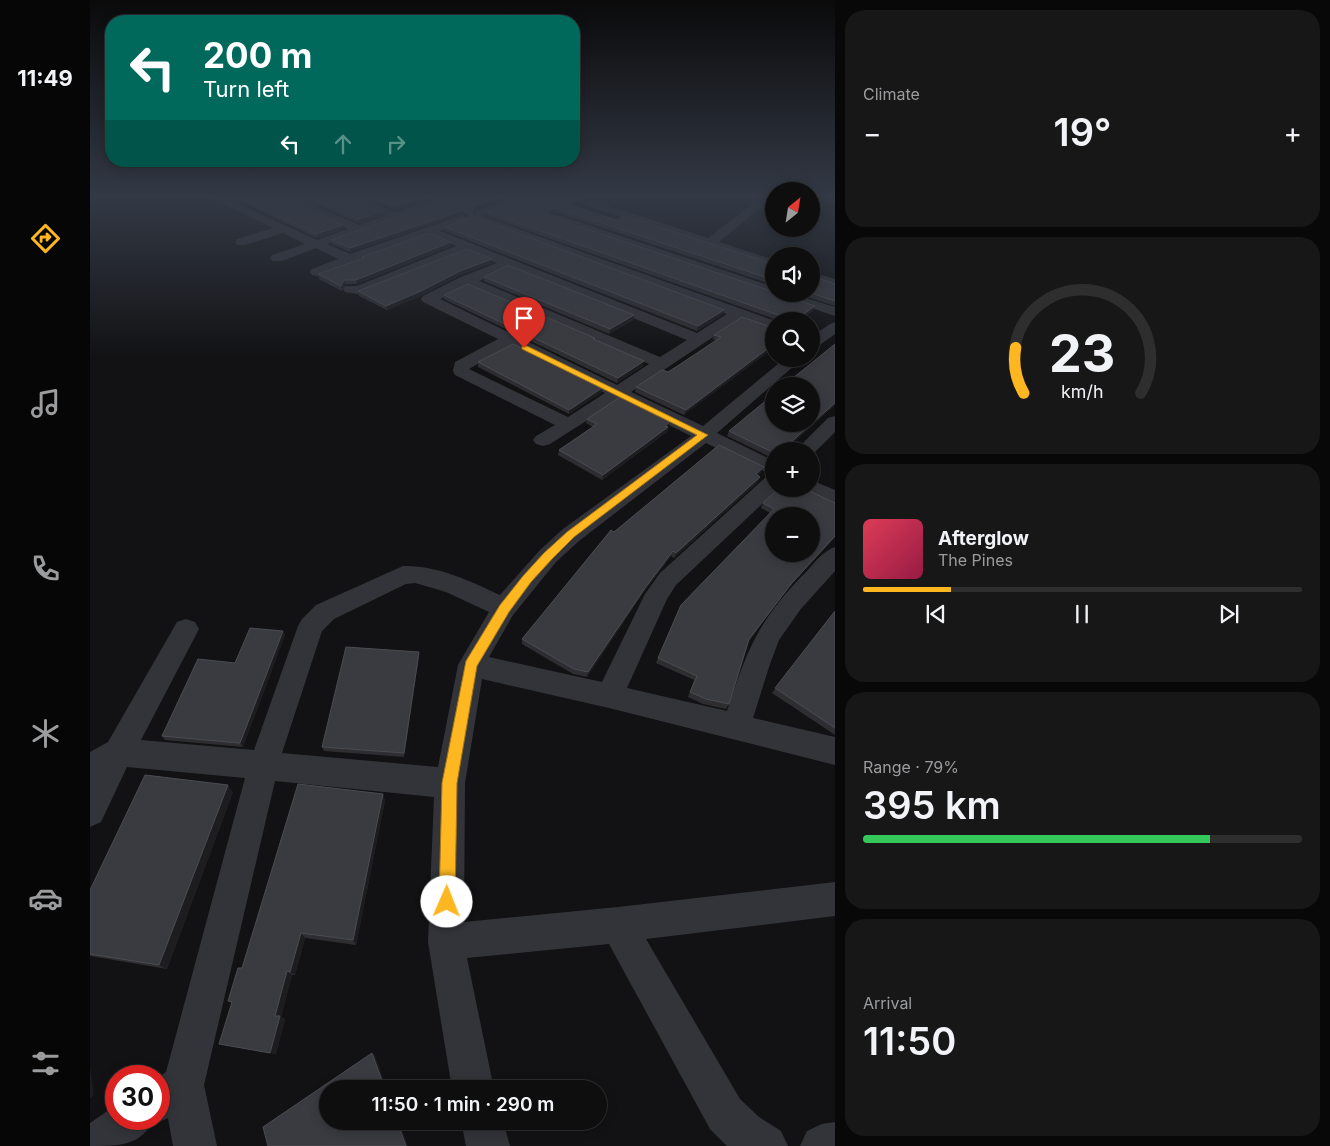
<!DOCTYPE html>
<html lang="en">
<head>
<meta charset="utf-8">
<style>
	:root { --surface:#0e0e0f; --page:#171718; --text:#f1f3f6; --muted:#9b9c9e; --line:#2e2e2f; --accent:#feb720 }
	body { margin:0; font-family:Inter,sans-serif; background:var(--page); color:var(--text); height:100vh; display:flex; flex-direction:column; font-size:19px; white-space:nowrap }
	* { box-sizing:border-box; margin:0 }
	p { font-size:16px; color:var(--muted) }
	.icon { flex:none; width:28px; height:28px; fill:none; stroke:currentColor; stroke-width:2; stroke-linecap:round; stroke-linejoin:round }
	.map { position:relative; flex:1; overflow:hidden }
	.details { display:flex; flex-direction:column; gap:10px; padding:10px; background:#080808; width:495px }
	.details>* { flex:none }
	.hud { position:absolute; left:15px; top:15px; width:475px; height:152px; border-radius:20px; box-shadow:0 2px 12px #0003,0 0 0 1px var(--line); background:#00695c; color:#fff; overflow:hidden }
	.needle { width:32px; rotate:30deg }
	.controls { position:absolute; left:675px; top:182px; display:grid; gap:10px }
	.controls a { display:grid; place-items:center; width:55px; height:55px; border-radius:50%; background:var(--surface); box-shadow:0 2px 12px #0003,0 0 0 1px var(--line); font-size:25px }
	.speed { position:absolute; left:15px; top:1065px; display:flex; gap:10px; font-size:25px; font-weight:700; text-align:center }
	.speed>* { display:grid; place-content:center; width:65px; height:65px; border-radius:50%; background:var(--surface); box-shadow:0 2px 12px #0003,0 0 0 1px var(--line); line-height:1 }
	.speed .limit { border:8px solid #d22; background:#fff; color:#111 }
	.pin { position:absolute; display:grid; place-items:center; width:42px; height:42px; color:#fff; margin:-51px -21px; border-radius:50% 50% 50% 0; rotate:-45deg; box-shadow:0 0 5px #0007 }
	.pin .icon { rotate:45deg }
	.me { position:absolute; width:55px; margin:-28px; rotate:1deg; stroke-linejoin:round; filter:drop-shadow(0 0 4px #0008) }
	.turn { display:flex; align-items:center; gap:18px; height:105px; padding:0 15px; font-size:22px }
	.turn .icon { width:65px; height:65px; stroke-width:2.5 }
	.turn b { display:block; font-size:35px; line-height:42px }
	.lanes { display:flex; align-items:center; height:48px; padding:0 15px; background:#0003; justify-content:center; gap:25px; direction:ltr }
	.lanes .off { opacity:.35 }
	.big { font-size:38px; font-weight:600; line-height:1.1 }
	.details .widget { flex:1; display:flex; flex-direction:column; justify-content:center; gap:8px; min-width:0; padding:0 18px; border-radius:20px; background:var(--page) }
	.details .dial { align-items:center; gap:0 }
	.dial svg { height:130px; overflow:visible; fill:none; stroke:var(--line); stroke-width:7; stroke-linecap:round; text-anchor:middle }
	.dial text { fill:var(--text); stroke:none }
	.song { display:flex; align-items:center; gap:15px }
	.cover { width:60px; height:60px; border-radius:8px; background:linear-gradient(135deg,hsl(350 70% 55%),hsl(340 70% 35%)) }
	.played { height:5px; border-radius:2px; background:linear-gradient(90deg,var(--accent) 20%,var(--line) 20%) }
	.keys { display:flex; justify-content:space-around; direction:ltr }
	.heat { display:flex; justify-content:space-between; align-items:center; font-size:28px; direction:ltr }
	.charge { height:8px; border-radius:4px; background:linear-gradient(90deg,#34c759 79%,var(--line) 0) }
	.trip { position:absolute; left:229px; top:1080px; width:288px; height:50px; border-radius:25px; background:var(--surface); box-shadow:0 2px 12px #0003,0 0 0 1px var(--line); font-weight:600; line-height:50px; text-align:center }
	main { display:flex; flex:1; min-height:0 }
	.menu { display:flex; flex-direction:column; width:90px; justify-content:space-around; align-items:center; background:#060606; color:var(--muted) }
	.menu .icon { width:35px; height:35px }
	.menu .active { color:var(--accent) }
	.menu b { font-size:22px; color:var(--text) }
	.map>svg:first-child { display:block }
</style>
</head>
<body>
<main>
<nav class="menu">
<b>11:49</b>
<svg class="icon active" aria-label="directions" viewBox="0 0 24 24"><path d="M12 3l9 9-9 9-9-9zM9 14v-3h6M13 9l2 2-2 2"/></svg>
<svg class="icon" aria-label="music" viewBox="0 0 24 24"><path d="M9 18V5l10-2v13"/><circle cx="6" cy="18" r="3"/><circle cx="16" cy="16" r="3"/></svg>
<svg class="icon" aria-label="phone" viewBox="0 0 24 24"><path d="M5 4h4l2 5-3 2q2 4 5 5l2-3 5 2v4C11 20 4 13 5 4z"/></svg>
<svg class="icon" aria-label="climate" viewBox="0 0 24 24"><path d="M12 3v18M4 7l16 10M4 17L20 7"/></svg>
<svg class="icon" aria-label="car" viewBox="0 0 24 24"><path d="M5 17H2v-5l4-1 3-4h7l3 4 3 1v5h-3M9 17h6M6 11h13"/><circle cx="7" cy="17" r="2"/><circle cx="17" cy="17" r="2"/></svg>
<svg class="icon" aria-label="filters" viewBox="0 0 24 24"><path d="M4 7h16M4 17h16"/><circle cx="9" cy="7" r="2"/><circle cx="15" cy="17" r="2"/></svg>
</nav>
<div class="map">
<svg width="745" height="1146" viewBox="0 0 745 1146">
	<rect width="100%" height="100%" fill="#121214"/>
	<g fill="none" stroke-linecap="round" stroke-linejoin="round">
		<path fill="#33343a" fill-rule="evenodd" d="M119,197H133L227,240L258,229L190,197H205L269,225L295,216L254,197H269L306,212L348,197H364L363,199L237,244L260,254L373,215L379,219L377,221L350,231L607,333L637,314L385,221L383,219L384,212L423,197H439L392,216L685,321L684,331L650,319L541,392L613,426L694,359H712L627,433L684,461V489H688L586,585L577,599L537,688L637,711C657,650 669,619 716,572C725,562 733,551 745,547V571L710,610L689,640L679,667L663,718L745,737V765L519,708L392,679L375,783L374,922L528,907L745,882V916L556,939L650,1099L669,1117L691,1131L698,1146H637L620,1129L519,944L377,958L404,1089H362L338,942L344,797L185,781L114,1085L127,1146H83L78,1118L69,1122L64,1120C50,1146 30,1146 0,1146V1123L26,1105V1119H69V1077L76,1072L155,778L37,767L11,822L0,827V752L18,742L87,622L96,619L105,622L109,629L51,740L164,750L208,626L212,619L226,605L313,566C347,565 380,581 410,595L450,550L473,529L601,436L529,400L460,444L453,446L446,444L443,440L446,436L465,425L365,375L363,371L365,362L408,339L333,302L331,299L333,296L371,277L407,263L377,251L273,293L268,294L255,292L253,289L255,286H267L366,246L339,235L227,276L222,275L220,272L222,269L248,259L226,248L192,261H182L180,258L182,255L215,244L193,233L155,245H147L145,242L147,239L183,228ZM418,267L597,340L570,357L389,281ZM378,286L559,364L527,385L350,299ZM420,345L515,393L478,417L379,369ZM616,443L682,475L677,476L570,573L555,594L512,682L399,657L423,615L466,562L489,541ZM325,583L356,592L399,612L368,665L348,767L192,753L232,631L244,619L316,584Z
			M684,199V205L669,209L629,242L684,260V268L495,205L493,203L495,201H503L618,238L661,205Z
			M465,214L684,287V294H703L745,307V316L461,219L459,217L461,215Z
			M721,272L745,279V287L721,280Z
			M745,322V334L727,347L721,349V337L740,324Z
			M745,416V432L722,455L721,451H705L738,418Z
			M721,480L745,490V505L714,492L712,489H721Z
			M371,1121H413L420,1146H376Z
			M745,1122V1146H710L717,1131L732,1124Z"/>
	</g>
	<path fill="#2e2e32" d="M138,197H193L253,225V229L227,238L156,204Z
		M210,197H258L290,212V216L269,223Z
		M274,197H342L306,210Z
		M363,197H417L383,210L382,217L634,310L633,314L607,331L355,231V227L378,218L379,217L374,213L260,252L242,244L241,240Z
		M434,197H503L481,205L526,220L684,264V285L466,212L460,214L459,215L461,217L723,311L709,321H687V320L397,216V212Z
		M361,242V246L267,284H255L252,291L229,279L228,274L272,258V257Z
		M402,263L370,275L331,296L297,310L269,296L268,291Z
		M721,276L745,284V306L708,294H721Z
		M394,277L544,315L543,320L519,334L394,281Z
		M354,295L504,339L553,366L527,383L354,299Z
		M684,328L594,415L545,392L546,387L578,372L626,341L623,339L624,335Z
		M388,362L512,388L511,393L479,414L388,367Z
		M745,405L694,451H684V459L637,436L639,431Z
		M497,419L580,422L577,432L512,480L468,455L469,450L503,427L496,423Z
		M672,472L668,475L670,477L668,482L584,558L581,556L553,593L497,677L483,674L432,644V639L524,532Z
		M702,492L745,503V537L698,588L659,641L639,704L636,709L613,704L598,697L604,680L566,663L591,605L680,513L671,508L673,503Z
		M745,611V735L682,693Z
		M193,631L195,635L153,747L75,740L72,736L145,663Z
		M329,652V656L314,757L234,751L232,747Z
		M143,792L77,969L0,956V890Z
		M293,794L295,801L266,945L215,938L205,975H202L191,1017L195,1019L186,1054L129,1044L142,1003L138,1001L152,968Z"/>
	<path fill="#1d1d20" d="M331,197H342L306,210V206Z
		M408,197H417L383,210L382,220L383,206Z
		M493,197H503L475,208L476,204Z
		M466,208V212L460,214L457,217L458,213L460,210Z
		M374,210V213L260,252V248Z
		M290,212V216L269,223V219Z
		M253,225V229L227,238L226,234Z
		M361,242V246L267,284L266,280Z
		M402,259V263L370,275L331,296L297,310L296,306L370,271Z
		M254,280L255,284L252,291L251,286Z
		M725,306L723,311L709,321H704Z
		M634,310L633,314L607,331L608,326Z
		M544,315L543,320L519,334L520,329Z
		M684,344V348L594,415L596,410Z
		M554,361L553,366L527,383L528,378Z
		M512,388L511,393L479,414V410Z
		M745,403V405L694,451H691Z
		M580,422L577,432L512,480L513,475Z
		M674,467L672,472L664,479L666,474Z
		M670,477L668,482L584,558L586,553Z
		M745,536V537L698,588L656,644L702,583Z
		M583,551L581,556L553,593L497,677L498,672L555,588Z
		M193,631L195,635L153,747L150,743Z
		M329,652V656L314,757V753Z
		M138,785L143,792L77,969L69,965Z
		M293,794L295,801L266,945L263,940Z
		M211,933L215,938L205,975L200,972Z
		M197,971L202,975L191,1017L195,1019L186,1054L180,1053L185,1016Z
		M282,1053L285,1055L297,1089H295Z
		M0,1067L4,1095L0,1098Z
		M307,1121H309L318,1146H316Z"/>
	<path fill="#3a3b40" stroke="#4b4c53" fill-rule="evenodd" d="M147,197H193L253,225L226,234Z
		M218,197H258L290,212L269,219Z
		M283,197H331L306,206Z
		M363,197H408L383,206L382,216L634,310L608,326L355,227L378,218L381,215L374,210L260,248L241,240Z
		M434,197H493L476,204L526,220L535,216L684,264V280L466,208L460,210L458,213L461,217L684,292V294H689L725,306L704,321H688V315L397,212Z
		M339,233L361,242L266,280H254L251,286L228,274L274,258L272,257Z
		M377,249L402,259L370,271L331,291L296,306L268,291Z
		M418,265L544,315L520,329L394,277Z
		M721,276L745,284V301L721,293Z
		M378,284L505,338L503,339L554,361L528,378L354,295Z
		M652,317L684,328V344L596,410L546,387L572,370L578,372L589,365L631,337L624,335Z
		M423,344L512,388L479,410L388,362Z
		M745,344V403L691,451H684V453L639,431L684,394V424H721V386H693Z
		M530,397L580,422L575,426L578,427L513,475L469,450L507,424L497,419Z
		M629,445L674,467L666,474L670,477L586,553L583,551L555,588L498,672L484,669L432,639L521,530L524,532Z
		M688,489H695L702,492L705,489H715L745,503V536L702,583L659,639L639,704L616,699L600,692L607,676L568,658L591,605L684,509L673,503ZM684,516H721V554H684Z
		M745,611V728L685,688Z
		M160,628L193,631L150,743L72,736L108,659L145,663Z
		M256,647L329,652L314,753L232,747Z
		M55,775L138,785L69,965L0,954V890Z
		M208,784L293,794L263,940L211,933L200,972L197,971L185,1016H190L180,1053L129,1044L142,1002L138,1001L148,968H152Z
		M282,1053L295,1089H238V1121H307L316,1146H178L173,1127Z"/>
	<linearGradient id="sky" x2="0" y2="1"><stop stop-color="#0a0a0b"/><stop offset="0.55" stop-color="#333945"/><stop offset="1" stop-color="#333945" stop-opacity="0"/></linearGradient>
	<rect width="745" height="358" fill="url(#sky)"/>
	<path fill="#feb720" stroke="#a57715" d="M432,346H437L618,435L484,537L462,559L441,582L419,612L387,666L367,783L365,902L363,908L357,910L351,908L349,902L352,783L376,661L410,605L433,576L454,553L477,532L607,435L432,349Z"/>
</svg>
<div class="controls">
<a><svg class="needle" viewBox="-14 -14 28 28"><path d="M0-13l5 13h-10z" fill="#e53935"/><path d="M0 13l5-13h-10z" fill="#9b9c9e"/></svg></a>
<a><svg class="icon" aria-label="sound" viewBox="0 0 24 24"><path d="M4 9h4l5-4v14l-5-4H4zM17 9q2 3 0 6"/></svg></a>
<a><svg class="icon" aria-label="search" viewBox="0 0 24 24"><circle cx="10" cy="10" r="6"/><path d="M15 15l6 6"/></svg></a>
<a><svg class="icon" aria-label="layers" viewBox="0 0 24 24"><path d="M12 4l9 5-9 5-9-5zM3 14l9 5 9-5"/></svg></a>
<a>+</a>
<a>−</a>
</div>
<div class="speed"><div class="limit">30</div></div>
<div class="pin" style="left:434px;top:348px;background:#d93025"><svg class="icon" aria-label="arrive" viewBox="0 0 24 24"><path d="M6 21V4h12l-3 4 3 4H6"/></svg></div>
<svg class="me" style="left:357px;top:902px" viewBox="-20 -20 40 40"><circle r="19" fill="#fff"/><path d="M0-13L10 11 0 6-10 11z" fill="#feb720"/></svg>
<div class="trip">11:50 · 1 min · 290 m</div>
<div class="hud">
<div class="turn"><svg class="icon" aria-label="left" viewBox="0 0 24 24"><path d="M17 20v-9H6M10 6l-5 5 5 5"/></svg><div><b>200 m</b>Turn left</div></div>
<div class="lanes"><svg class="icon" aria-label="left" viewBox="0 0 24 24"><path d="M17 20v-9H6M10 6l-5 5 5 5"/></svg><svg class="icon off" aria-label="ahead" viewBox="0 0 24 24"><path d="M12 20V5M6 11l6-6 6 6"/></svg><svg class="icon off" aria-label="right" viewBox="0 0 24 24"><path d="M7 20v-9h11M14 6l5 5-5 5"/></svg></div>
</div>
</div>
<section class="details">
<div class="widget"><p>Climate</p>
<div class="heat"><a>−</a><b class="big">19°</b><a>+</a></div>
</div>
<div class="widget dial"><svg viewBox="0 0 100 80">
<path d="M14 69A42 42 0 1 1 86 69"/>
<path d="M14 69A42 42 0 0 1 9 41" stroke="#feb720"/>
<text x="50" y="56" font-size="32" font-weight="700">23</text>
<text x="50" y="72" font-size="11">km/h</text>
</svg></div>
<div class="widget">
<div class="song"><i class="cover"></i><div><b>Afterglow</b><p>The Pines</p></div></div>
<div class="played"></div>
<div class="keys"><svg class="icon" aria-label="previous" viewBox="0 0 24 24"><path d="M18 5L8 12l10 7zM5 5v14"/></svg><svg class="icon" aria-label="pause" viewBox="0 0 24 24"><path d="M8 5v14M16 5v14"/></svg><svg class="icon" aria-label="next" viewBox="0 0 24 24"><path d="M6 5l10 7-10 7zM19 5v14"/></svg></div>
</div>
<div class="widget"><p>Range · 79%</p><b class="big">395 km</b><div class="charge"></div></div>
<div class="widget"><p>Arrival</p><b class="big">11:50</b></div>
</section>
</main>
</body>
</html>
